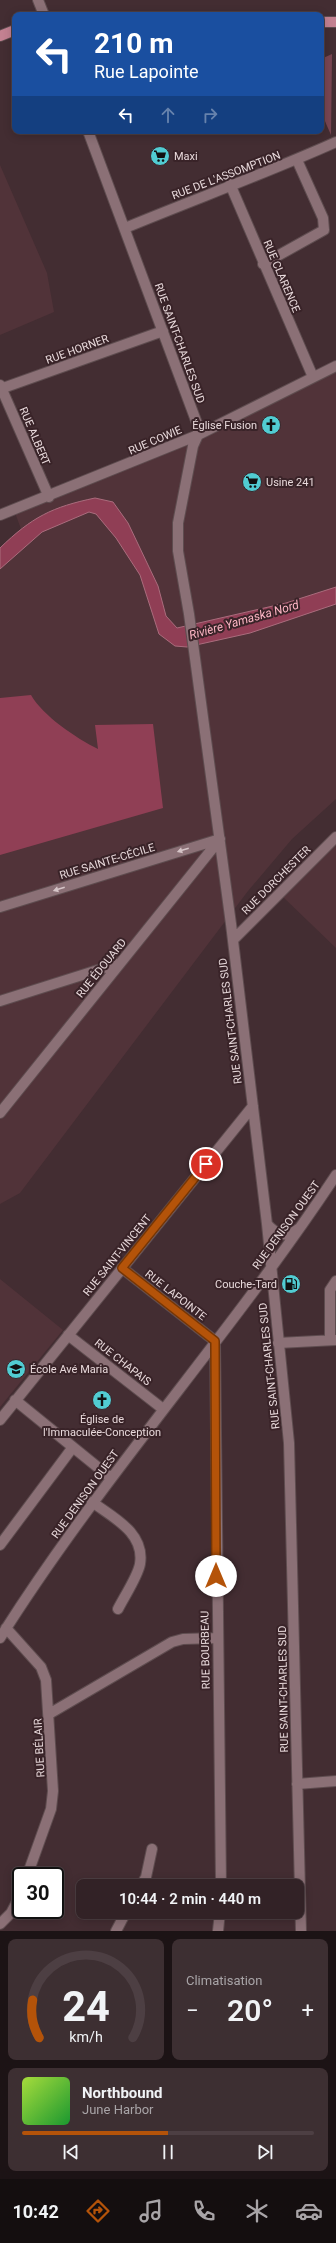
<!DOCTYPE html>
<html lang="fr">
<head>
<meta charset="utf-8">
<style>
	:root { --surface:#322226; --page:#3d2f32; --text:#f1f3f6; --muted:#a8a4a7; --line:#4d3f43; --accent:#b45309 }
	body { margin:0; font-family:Roboto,sans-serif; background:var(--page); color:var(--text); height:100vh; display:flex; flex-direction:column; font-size:15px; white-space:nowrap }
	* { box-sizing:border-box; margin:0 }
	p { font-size:13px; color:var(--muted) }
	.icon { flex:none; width:22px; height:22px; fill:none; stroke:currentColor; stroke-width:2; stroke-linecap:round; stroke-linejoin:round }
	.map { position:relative; height:1931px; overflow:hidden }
	.panel { display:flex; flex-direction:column; gap:8px; padding:8px; background:#1c1315; flex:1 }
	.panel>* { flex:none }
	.hud { position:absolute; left:12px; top:12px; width:312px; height:122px; border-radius:8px; box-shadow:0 2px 10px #0003,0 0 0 1px var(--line); background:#1a4fa0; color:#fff; overflow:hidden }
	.speed { position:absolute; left:12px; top:1867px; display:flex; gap:8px; font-size:20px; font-weight:700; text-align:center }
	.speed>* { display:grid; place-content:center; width:52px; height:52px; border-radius:50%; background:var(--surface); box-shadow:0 2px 10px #0003,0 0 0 1px var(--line); line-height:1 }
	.speed .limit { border:2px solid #111; border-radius:6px; background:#fff; color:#111 }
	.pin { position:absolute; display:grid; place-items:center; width:34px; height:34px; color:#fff; margin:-17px; border:2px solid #fff; border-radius:50%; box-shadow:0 1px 4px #0007 }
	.me { position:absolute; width:44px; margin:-22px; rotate:0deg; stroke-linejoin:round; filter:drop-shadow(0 0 3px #0008) }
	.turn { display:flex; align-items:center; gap:14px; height:84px; padding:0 16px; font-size:18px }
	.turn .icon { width:52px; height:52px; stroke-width:2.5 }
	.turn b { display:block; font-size:28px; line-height:34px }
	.lanes { display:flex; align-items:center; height:38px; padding:0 16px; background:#0003; justify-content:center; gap:20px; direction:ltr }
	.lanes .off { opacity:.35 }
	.big { font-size:30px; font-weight:600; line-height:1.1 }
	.panel .card { flex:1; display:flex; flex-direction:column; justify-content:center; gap:6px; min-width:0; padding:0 14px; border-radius:8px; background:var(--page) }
	.panel .dial { align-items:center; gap:0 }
	.dial svg { height:104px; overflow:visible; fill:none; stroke:var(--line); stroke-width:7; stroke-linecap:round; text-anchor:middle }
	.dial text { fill:var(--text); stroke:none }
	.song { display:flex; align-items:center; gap:12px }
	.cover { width:48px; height:48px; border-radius:6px; background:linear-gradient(135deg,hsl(80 70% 55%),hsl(130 70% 35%)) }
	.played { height:4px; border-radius:2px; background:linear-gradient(90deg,var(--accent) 50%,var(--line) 50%) }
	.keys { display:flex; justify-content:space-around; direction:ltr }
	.heat { display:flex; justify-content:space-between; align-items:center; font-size:22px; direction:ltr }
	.panel .tiles { flex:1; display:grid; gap:8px; grid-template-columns:1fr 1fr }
	.card:last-child { grid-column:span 2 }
	.trip { position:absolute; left:76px; top:1879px; width:228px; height:40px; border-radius:8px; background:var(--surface); box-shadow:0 2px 10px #0003,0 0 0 1px var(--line); font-weight:600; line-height:40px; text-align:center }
	.dock { display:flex; height:64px; justify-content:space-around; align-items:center; background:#140e0f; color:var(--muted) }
	.dock .icon { width:28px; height:28px }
	.dock .active { color:var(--accent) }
	.dock b { font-size:18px; color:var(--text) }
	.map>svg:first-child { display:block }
</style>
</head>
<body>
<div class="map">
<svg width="336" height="1931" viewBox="0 0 336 1931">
	<rect width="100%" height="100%" fill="#432d32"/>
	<path fill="#513339" d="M0,165L47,273L54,312L0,335Z
		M336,366V799L292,839L248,891L20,1193L0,1204V548L21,529L14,510L152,454Z
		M336,844V948L282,896Z
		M0,1279L63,1330L0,1407Z"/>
	<path fill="#794652" d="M332,54L331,135L321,112V59Z"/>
	<path fill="#903f55" d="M31,695C43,716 76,738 98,749L95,725L153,724L163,808L0,855V698Z"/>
	<path fill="#903e55" stroke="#aa6c7d" d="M95,498L113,502L128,523L158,586L166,616L177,628L286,603L336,587V604L250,633L187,647L175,646L159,634L140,575L116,538L96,514L89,512L42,532L0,569V548C32,517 52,507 95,498Z"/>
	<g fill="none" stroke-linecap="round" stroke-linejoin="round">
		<g stroke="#5e4c4f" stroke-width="12">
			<path id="minor" d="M38,0L44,15
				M88,131L198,426V435L193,446L178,523V551L189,614L231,924L267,1224L289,1443L301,1931
				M230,184L313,377
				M125,228C195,199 267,173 336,142
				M263,264L324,230L323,218L297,160
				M0,385L49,497
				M0,389L163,331
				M0,515L198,435L336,366
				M0,907L220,839
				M233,940L336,837
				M0,1001L120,963
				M0,1113L220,839
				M267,1224C276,1234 286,1239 298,1229
				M122,1268L215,1341L221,1886
				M68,1335L163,1409
				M330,1339V1290L336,1281
				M278,1343L336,1340
				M15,1400L111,1478
				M0,1420L253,1106
				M92,1502C114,1518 145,1533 140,1564C138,1576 124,1597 118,1609
				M0,1545L73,1447
				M6,1628L41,1667L46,1680L53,1791L51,1809L27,1876
				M0,1638C102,1476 231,1334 336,1175
				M49,1714L172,1642L183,1639L217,1638
				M297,1784L336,1781
				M141,1886L146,1877L152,1849
				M0,1924L11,1913L21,1894
				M116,1931L126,1912
				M218,1931L220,1912"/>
		</g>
		<g stroke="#5e4c4f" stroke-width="12">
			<path id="major" d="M321,22H336
				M0,36L15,30"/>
		</g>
		<use href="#minor" stroke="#8b7076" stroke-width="10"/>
		<use href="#major" stroke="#c38191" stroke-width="10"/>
	</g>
	<defs><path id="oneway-solid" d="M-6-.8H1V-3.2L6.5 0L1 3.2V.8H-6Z"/></defs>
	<g fill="#d5c4c7">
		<use href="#oneway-solid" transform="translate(183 850) rotate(163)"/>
		<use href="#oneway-solid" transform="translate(59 889) rotate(163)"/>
	</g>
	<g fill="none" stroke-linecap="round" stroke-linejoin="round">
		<g stroke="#753606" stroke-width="10">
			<path id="route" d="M206,1164L122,1268L215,1341L216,1576"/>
		</g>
		<use href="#route" stroke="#b45309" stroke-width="7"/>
	</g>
	<defs>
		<g id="supermarket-disc" transform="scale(1)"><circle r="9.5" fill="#51ccd2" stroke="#392328"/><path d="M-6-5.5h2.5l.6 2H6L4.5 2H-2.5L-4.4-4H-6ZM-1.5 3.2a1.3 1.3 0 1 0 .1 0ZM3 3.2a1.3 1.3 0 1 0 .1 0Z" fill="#111"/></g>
		<g id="church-disc" transform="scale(1)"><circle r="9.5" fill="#51ccd2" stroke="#392328"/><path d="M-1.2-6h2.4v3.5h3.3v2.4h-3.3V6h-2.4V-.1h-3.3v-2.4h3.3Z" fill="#111"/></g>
		<g id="fuel-disc" transform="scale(1)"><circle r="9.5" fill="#51ccd2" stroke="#392328"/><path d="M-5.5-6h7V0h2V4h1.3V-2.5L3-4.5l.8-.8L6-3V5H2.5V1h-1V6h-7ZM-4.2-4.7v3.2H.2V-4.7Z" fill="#111"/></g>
		<g id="school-disc" transform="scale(1)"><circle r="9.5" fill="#51ccd2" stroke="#392328"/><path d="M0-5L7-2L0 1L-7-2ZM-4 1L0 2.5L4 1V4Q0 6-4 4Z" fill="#111"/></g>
	</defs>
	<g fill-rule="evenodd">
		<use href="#supermarket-disc" x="160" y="156"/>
		<use href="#church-disc" x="271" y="425"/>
		<use href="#supermarket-disc" x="252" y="482"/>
		<use href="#fuel-disc" x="291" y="1284"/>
		<use href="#school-disc" x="16" y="1369"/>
		<use href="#church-disc" x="102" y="1400"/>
	</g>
	<g text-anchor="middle" stroke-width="4" stroke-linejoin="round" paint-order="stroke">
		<g font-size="11" fill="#e8d9db" stroke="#392328" text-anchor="start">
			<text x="174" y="160">Maxi</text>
			<text x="257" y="429" text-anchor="end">Église Fusion</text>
			<text x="266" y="486">Usine 241</text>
			<text x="277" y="1288" text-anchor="end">Couche-Tard</text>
			<text x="30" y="1373">École Avé Maria</text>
			<text x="102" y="1423" text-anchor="middle">Église de<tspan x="102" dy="13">l'Immaculée-Conception</tspan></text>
		</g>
		<g font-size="11" fill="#e8d9db" stroke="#392328">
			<text transform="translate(226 175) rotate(-21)" y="4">RUE DE L'ASSOMPTION</text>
			<text transform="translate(282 276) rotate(67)" y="4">RUE CLARENCE</text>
			<text transform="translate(180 343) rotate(70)" y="4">RUE SAINT-CHARLES SUD</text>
			<text transform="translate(77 349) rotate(-20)" y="4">RUE HORNER</text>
			<text transform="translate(35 436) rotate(67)" y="4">RUE ALBERT</text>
			<text transform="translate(155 440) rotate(-23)" y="4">RUE COWIE</text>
			<text transform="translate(107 861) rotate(-17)" y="4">RUE SAINTE-CÉCILE</text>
			<text transform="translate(276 880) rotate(-45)" y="4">RUE DORCHESTER</text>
			<text transform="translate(101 968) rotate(-51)" y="4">RUE ÉDOUARD</text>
			<text transform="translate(230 1021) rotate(-97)" y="4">RUE SAINT-CHARLES SUD</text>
			<text transform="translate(286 1225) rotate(-54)" y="4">RUE DENISON OUEST</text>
			<text transform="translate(117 1255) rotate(-51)" y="4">RUE SAINT-VINCENT</text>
			<text transform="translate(176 1295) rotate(38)" y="4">RUE LAPOINTE</text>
			<text transform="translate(123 1362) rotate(38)" y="4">RUE CHAPAIS</text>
			<text transform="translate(269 1366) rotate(-96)" y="4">RUE SAINT-CHARLES SUD</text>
			<text transform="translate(85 1494) rotate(-54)" y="4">RUE DENISON OUEST</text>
			<text transform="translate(205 1650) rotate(-91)" y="4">RUE BOURBEAU</text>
			<text transform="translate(283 1689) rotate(-91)" y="4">RUE SAINT-CHARLES SUD</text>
			<text transform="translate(39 1748) rotate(-93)" y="4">RUE BÉLAIR</text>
		</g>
		<g font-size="12" font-style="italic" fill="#feb6c5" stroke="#392328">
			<text transform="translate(244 620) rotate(-16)" y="4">Rivière Yamaska Nord</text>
		</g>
	</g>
</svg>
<div class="speed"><div class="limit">30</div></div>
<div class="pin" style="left:206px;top:1164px;background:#d93025"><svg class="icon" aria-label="arrive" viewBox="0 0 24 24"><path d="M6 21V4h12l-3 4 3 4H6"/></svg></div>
<svg class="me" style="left:216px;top:1576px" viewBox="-20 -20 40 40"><circle r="19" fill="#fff"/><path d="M0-13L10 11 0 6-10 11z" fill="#b45309"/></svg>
<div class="trip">10:44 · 2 min · 440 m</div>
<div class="hud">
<div class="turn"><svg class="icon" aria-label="left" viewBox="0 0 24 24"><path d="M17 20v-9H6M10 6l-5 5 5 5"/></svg><div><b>210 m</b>Rue Lapointe</div></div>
<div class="lanes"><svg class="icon" aria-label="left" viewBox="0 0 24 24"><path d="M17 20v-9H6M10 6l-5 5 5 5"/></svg><svg class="icon off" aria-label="ahead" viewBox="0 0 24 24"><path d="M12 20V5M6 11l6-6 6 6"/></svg><svg class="icon off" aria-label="right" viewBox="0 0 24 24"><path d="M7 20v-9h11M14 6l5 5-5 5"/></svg></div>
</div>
</div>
<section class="panel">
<div class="tiles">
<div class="card dial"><svg viewBox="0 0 100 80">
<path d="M14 69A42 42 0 1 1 86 69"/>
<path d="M14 69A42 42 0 0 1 9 40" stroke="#b45309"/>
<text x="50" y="56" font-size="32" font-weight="700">24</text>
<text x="50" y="72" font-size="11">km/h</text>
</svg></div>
<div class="card"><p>Climatisation</p>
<div class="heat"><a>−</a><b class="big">20°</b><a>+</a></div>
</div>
<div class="card">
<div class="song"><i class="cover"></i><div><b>Northbound</b><p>June Harbor</p></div></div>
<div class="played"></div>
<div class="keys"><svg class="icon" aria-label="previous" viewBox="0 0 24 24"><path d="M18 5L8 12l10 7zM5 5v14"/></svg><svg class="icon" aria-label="pause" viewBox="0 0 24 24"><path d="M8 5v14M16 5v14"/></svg><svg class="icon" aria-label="next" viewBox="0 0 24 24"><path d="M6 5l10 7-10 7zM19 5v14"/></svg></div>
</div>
</div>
</section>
<nav class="dock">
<b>10:42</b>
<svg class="icon active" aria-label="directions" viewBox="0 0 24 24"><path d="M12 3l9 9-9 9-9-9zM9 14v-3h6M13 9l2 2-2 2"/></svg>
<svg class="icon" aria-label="music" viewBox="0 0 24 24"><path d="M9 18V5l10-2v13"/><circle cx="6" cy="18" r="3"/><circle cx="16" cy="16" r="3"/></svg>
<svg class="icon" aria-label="phone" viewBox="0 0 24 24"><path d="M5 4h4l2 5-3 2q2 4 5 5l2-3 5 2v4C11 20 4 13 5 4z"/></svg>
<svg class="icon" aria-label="climate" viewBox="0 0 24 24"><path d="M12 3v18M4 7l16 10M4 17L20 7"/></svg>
<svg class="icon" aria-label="car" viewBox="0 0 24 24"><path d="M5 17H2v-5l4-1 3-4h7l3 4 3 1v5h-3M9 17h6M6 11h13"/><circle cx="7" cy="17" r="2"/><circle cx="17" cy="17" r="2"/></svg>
</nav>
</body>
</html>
